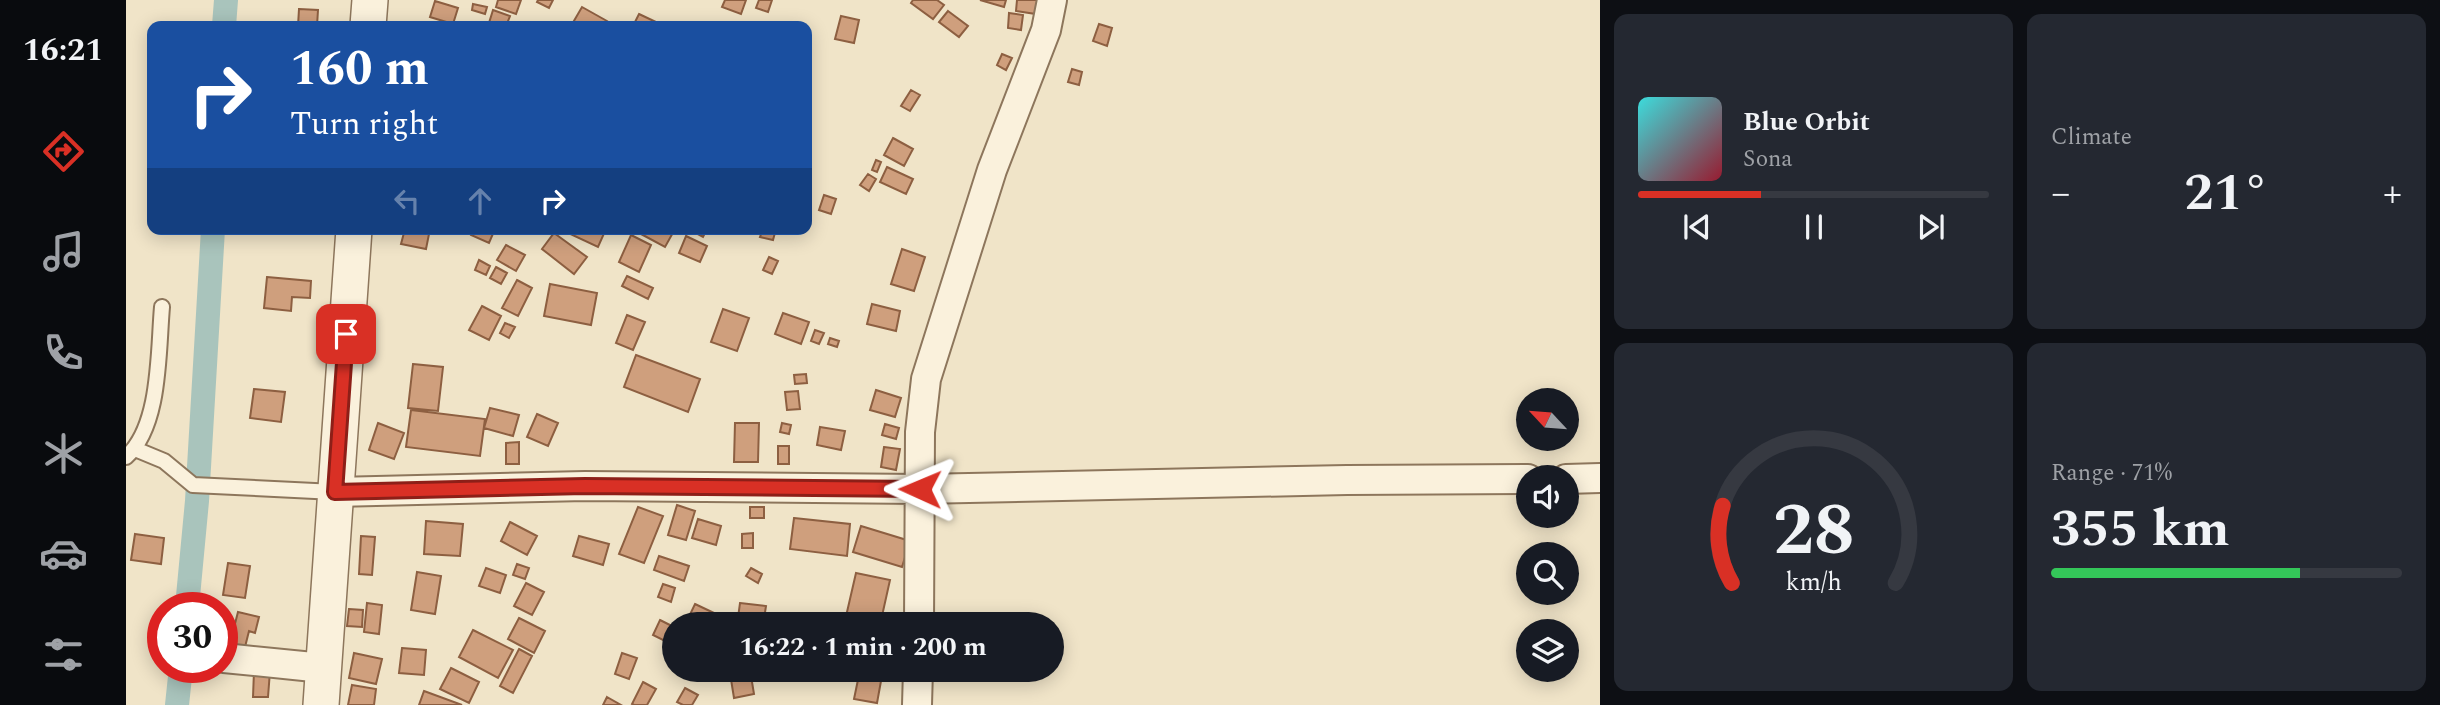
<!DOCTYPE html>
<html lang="en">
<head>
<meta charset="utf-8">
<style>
	:root { --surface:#171b24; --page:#242831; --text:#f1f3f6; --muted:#9ea1a6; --line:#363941; --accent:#d93025 }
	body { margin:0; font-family:Spectral,serif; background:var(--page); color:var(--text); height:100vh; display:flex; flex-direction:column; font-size:26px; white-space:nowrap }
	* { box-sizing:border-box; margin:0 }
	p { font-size:23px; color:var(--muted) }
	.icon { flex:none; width:38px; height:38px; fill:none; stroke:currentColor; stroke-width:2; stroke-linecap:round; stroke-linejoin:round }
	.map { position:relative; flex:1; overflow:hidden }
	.side { display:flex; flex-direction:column; gap:14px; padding:14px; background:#0d0f14; width:840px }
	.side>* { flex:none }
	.guide { position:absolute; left:21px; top:21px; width:665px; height:214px; border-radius:14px; box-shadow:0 4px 18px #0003; background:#1a4fa0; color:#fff; overflow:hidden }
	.needle { width:46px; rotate:296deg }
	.fabs { position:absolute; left:1390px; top:388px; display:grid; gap:14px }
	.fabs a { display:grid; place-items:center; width:63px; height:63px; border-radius:50%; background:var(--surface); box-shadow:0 4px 18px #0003; font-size:35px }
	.speed { position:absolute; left:21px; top:592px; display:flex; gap:14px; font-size:35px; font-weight:700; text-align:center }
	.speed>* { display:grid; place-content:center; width:91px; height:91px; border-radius:50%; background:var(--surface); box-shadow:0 4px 18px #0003; line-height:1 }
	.speed .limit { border:10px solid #d22; background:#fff; color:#111 }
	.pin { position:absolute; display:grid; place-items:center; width:60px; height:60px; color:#fff; margin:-30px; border-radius:14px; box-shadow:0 4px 10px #0006 }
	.me { position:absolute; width:77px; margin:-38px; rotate:271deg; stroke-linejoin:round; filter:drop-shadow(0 0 5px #0008) }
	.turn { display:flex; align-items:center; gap:24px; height:147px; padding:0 28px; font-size:32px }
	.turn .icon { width:91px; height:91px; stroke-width:2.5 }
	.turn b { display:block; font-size:49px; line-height:60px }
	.lanes { display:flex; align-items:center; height:66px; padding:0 28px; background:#0003; justify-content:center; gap:35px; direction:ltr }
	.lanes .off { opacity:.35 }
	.big { font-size:52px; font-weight:700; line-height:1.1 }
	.side .tile { flex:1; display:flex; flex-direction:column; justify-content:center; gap:10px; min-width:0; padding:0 24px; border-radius:14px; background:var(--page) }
	.side .dial { align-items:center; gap:0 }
	.dial svg { height:182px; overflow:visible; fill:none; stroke:var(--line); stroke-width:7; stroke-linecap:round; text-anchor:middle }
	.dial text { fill:var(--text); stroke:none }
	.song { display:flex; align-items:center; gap:21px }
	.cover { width:84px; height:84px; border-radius:10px; background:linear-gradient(135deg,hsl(180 70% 55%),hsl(350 70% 35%)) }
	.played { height:7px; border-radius:4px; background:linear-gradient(90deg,var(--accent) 35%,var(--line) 35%) }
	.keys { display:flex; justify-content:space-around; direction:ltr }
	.heat { display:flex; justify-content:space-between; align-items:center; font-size:38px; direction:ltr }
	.charge { height:10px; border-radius:5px; background:linear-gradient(90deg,#34c759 71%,var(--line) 0) }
	.side .tiles { flex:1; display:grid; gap:14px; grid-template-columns:repeat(2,1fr) }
	.trip { position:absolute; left:536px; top:612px; width:402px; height:70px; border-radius:35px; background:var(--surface); box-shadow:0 4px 18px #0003; font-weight:700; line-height:70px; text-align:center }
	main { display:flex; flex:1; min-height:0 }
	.dock { display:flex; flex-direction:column; width:126px; justify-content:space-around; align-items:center; background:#090b0e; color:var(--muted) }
	.dock .icon { width:49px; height:49px }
	.dock .active { color:var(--accent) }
	.dock b { font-size:32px; color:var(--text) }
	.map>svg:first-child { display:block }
</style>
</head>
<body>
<main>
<nav class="dock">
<b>16:21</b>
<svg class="icon active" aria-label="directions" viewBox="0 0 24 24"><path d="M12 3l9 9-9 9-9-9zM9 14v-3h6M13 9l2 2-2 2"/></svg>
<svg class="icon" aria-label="music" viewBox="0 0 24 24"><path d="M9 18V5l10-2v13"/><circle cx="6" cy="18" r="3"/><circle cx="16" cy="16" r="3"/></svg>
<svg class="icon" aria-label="phone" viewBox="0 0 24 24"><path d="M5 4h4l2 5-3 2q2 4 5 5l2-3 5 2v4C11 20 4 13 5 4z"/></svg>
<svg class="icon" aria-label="climate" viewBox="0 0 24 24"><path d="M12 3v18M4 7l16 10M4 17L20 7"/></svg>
<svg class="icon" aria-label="car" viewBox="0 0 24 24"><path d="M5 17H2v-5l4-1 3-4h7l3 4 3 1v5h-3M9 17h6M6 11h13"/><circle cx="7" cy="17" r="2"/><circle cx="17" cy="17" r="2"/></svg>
<svg class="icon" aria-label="filters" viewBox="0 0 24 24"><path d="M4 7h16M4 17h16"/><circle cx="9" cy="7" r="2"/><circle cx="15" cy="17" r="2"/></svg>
</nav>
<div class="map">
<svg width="1474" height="705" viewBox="0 0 1474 705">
	<rect width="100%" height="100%" fill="#f0e4c8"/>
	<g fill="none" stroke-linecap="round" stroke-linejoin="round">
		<path stroke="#a9c4bc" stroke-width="24" d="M98,26L100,0
			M61,607L71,501L87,229
			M51,705L55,667"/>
	</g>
	<path fill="#cf9f7d" stroke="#8d5f41" stroke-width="2" d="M372,0H395L390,14L370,7Z
		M412,0H427L423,8L411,2Z
		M599,0H620L615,14L596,7Z
		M633,0H646L642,12L630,8Z
		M787,0H811L818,5L807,19L785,3Z
		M854,0H880L878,7Z
		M891,0H912L910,14L890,11Z
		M309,1L332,8L327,24L304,17Z
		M347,4L361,7L359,14L346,10Z
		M456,7L481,21L478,26H445Z
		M173,9L192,10L191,26H172Z
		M367,10L384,16L380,26L363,23Z
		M822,11L842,26L833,37L813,22Z
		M883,13L897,15L895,30L882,28Z
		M513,14L530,22L528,26H507Z
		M715,16L733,20L728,43L709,39Z
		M973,24L986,28L981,46L967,41Z
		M876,54L886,58L880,70L871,65Z
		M946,69L956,72L953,85L942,82Z
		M785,90L794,95L784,111L775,106Z
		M767,138L787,149L778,166L758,155Z
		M750,160L755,162L751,172L746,170Z
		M761,167L787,179L780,194L754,182Z
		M742,174L750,179L743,191L734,185Z
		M698,195L710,199L705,214L693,210Z
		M279,229H304L300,249L275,244Z
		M347,229H369L363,243L345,235Z
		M441,229H480L472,247L440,232Z
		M518,229H549L539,247L515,234Z
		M567,229H581L577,237L566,231Z
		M637,229H650L647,240L634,237Z
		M428,233L461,257L448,274L416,249Z
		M505,235L525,245L513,272L493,262Z
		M560,236L581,246L574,262L553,253Z
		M380,245L399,255L390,271L371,260Z
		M776,249L799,257L788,291L765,284Z
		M643,257L652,261L646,274L637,270Z
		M353,260L364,266L360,275L349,270Z
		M370,267L381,273L375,284L364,278Z
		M501,276L527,288L522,299L496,286Z
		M141,277L185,281L184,298L166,297L165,311L138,308Z
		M391,280L406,288L392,316L376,308Z
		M424,284L471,293L465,325L418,316Z
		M746,304L774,311L770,331L741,324Z
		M356,306L375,316L363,340L343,330Z
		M597,309L623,318L611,351L585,342Z
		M657,313L683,322L675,344L649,334Z
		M501,315L519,322L507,350L490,343Z
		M379,323L389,327L383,338L374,333Z
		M689,330L698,333L693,344L685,341Z
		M704,338L713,341L711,347L702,344Z
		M510,355L574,379L562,412L498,387Z
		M287,364L317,367L312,411L282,408Z
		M680,374L681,383L669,384L668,375Z
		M128,389L159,392L155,422L124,418Z
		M750,390L775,398L769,417L744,410Z
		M672,391L674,409L661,410L659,392Z
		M364,408L393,415L387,436L358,428Z
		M285,410L359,419L354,456L280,447Z
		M411,414L432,423L422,446L401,437Z
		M252,423L278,433L268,459L243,450Z
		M609,423H633L632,462H608Z
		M656,423L665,425L663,434L654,432Z
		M759,424L773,428L770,439L756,435Z
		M694,427L719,431L715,450L691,445Z
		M393,442V464H380V443Z
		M652,446H663V464H652Z
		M758,447L774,449L770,470L755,467Z
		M551,505L569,511L560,540L542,535Z
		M512,507L537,516L518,563L493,554Z
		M624,507H638V518H624Z
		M668,518L724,524L721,556L664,549Z
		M572,519L595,526L590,545L566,538Z
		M300,521L337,524L334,556L298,554Z
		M384,522L411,536L401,555L375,541Z
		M735,526L784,541L776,567L727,552Z
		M627,533V548H616V534Z
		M9,534L38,538L35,564L5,560Z
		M235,536L249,537L246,575L233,574Z
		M453,536L483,544L477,565L447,556Z
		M533,556L563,566L558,581L528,570Z
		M102,563L124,566L119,598L97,595Z
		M391,564L403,568L399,579L387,575Z
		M360,568L380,575L374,593L353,586Z
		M625,568L636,574L632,583L620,576Z
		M291,572L315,576L309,614L285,610Z
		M730,573L764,580L754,625H718Z
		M400,583L418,592L406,615L388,606Z
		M537,584L549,588L545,602L532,597Z
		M241,603L256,605L253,634L238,632Z
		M614,603L640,606L637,625H611Z
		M569,604L605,621L603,625H559Z
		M223,609L237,610L236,627L221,626Z
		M112,612L133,617L129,633L123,631L118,651L103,647Z
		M393,618L419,631L408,653L382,639Z
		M534,620L546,626L539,641L527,635Z
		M347,630L387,650L372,678L333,657Z
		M276,648L300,650L298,675L273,673Z
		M393,649L406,656L387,693L374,686Z
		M228,653L256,659L250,684L223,678Z
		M496,653L511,658L503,679L489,674Z
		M325,668L353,682L343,703L314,689Z
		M624,670L628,694L608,698L604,673Z
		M734,670H757L751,703L728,699Z
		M128,671H144L142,697H127Z
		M517,682L530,689L521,705H508L506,704Z
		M226,685L250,689L248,705H222Z
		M559,688L572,695L566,705H557L551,702Z
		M298,691L336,705H293Z
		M481,697L495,705H477Z"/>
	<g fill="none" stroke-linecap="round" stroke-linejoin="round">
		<g stroke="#8d765c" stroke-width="18">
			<path id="service" d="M9,449L38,461L67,485L209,492
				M0,457C35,426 32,351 36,307"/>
		</g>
		<g stroke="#8d765c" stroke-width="32">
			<path id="minor" d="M1440,479L1474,478
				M209,492L459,486L794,489L1221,480L1402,479
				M793,625L794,432L800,379L866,170L920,30L926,0
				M98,658L197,668
				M791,705L792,670"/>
		</g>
		<g stroke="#8d765c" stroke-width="38">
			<path id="tertiary" d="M242,26L244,0
				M195,705L228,229"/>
		</g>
		<use href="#service" stroke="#faf1dc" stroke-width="14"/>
		<use href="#minor" stroke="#faf1dc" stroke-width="28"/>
		<use href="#tertiary" stroke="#faf1dc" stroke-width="35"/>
	</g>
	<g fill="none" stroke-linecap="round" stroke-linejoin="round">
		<g stroke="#8d1f18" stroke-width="18">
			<path id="route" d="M220,334L209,492L459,486L794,489"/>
		</g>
		<use href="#route" stroke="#d93025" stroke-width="12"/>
	</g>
</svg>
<div class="fabs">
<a><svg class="needle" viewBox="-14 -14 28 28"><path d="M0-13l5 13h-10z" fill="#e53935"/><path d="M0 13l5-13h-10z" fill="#9ea1a6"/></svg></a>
<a><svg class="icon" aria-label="sound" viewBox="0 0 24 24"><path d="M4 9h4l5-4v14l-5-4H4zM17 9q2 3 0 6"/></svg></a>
<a><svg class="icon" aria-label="search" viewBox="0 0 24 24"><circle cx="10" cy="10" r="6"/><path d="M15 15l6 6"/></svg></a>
<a><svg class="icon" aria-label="layers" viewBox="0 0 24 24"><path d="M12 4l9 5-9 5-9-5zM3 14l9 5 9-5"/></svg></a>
</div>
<div class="speed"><div class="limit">30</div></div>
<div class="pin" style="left:220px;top:334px;background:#d93025"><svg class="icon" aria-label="arrive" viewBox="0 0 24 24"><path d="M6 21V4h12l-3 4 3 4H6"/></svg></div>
<svg class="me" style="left:794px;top:489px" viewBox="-20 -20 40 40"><path d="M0-17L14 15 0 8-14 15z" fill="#d93025" stroke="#fff" stroke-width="4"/></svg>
<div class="trip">16:22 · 1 min · 200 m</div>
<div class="guide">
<div class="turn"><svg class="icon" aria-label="right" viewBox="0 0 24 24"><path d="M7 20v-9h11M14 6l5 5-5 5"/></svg><div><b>160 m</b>Turn right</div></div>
<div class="lanes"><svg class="icon off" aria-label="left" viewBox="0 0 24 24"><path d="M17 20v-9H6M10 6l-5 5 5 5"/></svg><svg class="icon off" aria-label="ahead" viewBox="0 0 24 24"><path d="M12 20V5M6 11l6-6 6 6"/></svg><svg class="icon" aria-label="right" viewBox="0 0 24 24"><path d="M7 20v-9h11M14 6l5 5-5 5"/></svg></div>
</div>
</div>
<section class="side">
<div class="tiles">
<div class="tile">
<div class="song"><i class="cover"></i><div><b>Blue Orbit</b><p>Sona</p></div></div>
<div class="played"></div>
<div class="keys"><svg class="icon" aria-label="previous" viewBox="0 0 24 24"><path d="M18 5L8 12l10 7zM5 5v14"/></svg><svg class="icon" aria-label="pause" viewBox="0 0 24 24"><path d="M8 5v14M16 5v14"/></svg><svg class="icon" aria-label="next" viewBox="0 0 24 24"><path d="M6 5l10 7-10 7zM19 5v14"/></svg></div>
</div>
<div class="tile"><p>Climate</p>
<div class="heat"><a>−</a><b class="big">21°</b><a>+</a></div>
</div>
<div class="tile dial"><svg viewBox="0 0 100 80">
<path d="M14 69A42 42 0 1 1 86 69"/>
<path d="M14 69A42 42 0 0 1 10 35" stroke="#d93025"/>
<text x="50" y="56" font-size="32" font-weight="700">28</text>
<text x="50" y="72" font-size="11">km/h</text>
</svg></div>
<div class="tile"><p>Range · 71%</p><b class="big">355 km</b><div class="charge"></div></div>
</div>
</section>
</main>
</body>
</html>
